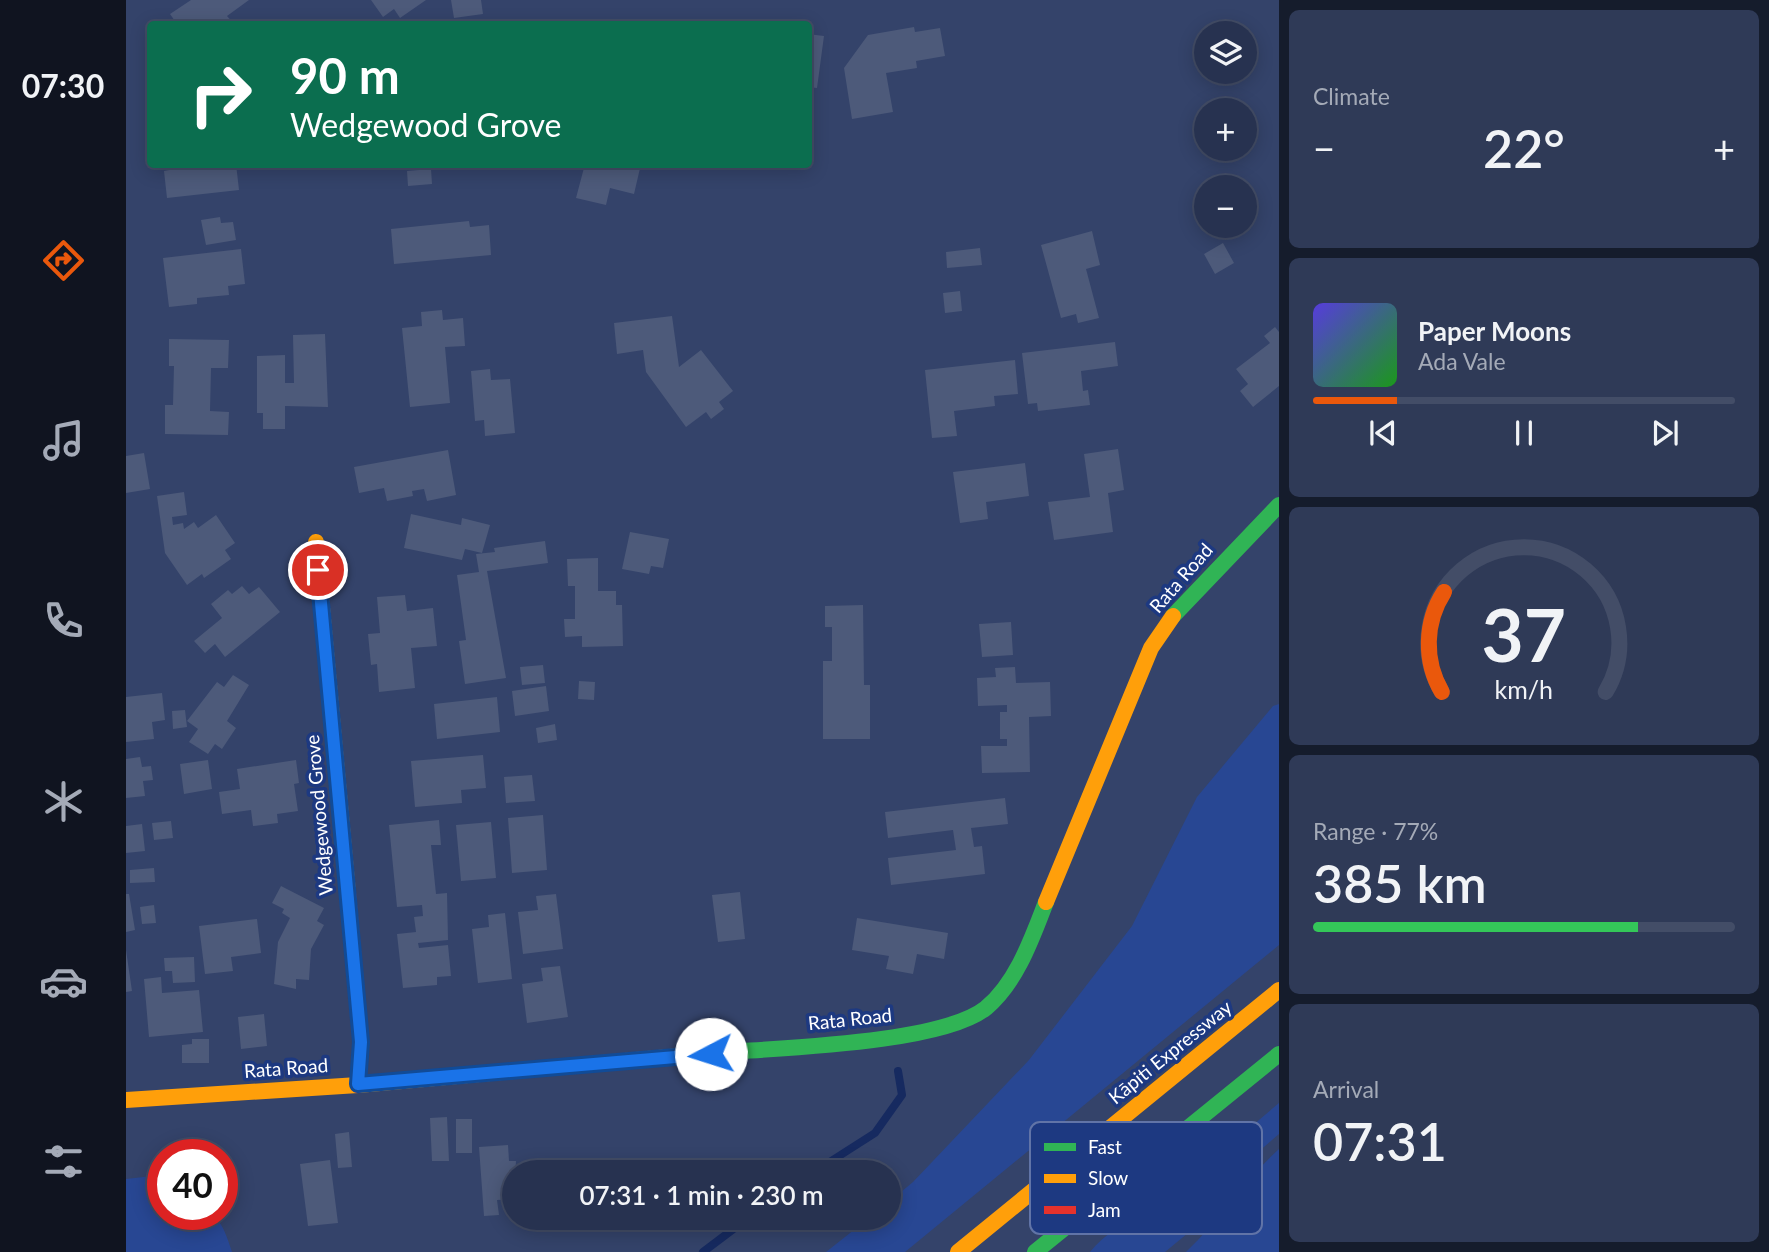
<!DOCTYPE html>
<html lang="en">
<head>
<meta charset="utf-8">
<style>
	:root { --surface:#273250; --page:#2f3a57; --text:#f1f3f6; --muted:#a4aab7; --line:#434d67; --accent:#ea580c }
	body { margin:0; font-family:Lato,sans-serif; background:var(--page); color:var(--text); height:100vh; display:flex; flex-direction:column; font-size:26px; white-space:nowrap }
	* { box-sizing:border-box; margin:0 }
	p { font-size:23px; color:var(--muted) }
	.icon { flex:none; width:38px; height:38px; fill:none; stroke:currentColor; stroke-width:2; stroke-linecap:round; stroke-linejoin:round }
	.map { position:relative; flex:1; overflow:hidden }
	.side { display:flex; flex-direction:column; gap:10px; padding:10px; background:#151c2c; width:490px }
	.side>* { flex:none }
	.top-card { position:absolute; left:21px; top:21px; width:665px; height:147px; border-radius:7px; box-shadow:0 4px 18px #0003,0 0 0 2px var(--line); background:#0b6e4f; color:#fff; overflow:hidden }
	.fabs { position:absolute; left:1068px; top:21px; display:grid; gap:14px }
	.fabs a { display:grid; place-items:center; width:63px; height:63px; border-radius:50%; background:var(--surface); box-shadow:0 4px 18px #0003,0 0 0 2px var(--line); font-size:35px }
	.speed { position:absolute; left:21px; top:1139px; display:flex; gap:14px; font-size:35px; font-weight:700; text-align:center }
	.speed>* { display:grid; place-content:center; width:91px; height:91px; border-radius:50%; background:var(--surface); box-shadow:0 4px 18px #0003,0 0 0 2px var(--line); line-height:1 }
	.speed .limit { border:10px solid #d22; background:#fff; color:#111 }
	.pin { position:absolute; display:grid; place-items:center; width:60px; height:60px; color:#fff; margin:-30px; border:4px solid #fff; border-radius:50%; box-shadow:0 2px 7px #0007 }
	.me { position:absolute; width:77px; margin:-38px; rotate:265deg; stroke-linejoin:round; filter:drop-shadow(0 0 5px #0008) }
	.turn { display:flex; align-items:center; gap:24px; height:147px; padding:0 28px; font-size:32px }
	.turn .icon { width:91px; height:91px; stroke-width:2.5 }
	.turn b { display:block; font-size:49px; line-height:60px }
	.big { font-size:52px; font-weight:600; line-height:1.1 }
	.side .widget { flex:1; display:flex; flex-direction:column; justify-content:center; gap:10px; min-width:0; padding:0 24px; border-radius:10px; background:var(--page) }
	.side .dial { align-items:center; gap:0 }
	.dial svg { height:182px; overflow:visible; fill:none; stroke:var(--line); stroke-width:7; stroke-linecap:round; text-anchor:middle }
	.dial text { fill:var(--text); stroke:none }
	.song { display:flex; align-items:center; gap:21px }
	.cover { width:84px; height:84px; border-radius:10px; background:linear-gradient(135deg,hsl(250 70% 55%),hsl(120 70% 35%)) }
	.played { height:7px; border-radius:4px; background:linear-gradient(90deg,var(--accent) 20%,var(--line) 20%) }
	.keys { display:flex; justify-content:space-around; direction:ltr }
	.heat { display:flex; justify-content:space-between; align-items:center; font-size:38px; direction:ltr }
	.charge { height:10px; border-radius:5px; background:linear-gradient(90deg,#34c759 77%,var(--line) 0) }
	.trip { position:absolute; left:376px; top:1160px; width:399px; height:70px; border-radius:35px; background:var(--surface); box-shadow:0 4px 18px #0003,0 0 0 2px var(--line); font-weight:600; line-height:70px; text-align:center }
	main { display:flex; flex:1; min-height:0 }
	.tabs { display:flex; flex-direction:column; width:126px; justify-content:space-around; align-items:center; background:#101420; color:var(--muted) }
	.tabs .icon { width:49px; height:49px }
	.tabs .active { color:var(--accent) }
	.tabs b { font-size:32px; color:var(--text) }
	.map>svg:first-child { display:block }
</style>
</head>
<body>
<main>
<nav class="tabs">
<b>07:30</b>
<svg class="icon active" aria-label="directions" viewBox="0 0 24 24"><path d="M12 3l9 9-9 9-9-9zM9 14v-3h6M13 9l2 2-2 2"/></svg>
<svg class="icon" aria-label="music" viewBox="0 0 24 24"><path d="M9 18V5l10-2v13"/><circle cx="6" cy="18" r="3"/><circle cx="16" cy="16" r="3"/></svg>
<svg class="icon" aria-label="phone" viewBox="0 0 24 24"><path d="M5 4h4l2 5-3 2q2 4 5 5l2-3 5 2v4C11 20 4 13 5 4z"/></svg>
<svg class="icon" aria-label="climate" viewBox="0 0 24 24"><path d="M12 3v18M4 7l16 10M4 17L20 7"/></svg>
<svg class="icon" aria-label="car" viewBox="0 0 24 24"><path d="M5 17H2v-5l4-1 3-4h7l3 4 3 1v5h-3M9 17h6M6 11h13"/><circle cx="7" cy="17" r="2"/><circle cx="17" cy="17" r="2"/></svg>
<svg class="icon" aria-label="filters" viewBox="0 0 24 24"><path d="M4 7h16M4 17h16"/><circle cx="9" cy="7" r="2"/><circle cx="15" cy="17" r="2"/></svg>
</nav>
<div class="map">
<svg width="1153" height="1252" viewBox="0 0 1153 1252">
	<rect width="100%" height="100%" fill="#34436a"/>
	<path fill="#284793" d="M1153,704V945L779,1252H700L743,1218H763V1202L787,1182L903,1060L1006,926L1071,797L1147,706Z
		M1153,1103V1134L1123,1160L1062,1233L1039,1252H964C978,1235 997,1222 1019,1216Z
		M1153,1149V1252H1060C1094,1220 1119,1180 1153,1149Z
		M35,1175L37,1214C84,1214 91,1203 106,1252H0V1179Z"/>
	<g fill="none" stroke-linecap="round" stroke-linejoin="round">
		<path stroke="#162a60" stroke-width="8" d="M688,1172L749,1133L776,1095L772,1071
			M577,1252L622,1218"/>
	</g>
	<path fill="#4d5a7a" d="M65,0H123L101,16L108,24H51L44,14Z
		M245,0H300L274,18L268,9L257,17Z
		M325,0H355L357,14L328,18Z
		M788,27L789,32L814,28L819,56L790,61L791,68L760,73L767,112L726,119L718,68L742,35Z
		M682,34L698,36L691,88L682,87Z
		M48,164H110L113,190L41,198L38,171L49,169Z
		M459,164H515L508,194L484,188L480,205L450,198Z
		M305,169L306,184L282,186L281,171Z
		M94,217L95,223L107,222L110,240L80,245L75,220Z
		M343,221L344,227L363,225L365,255L268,264L265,229Z
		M966,231L974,265L960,269L973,318L952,323L950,314L935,318L915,245Z
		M1097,243L1108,263L1089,274L1078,254Z
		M854,248L856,265L821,268L820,252Z
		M115,249L119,284L102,286L103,295L71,298V304L43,307L37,258Z
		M834,291L836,311L819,313L817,293Z
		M316,310L317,320L337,318L339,346L319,347L324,403L284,407L276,328L296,326L295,312Z
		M546,316L553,367L575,350L607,391L593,402L598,409L585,419L580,412L560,427L520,372L517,350L491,354L488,323Z
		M1149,327L1153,332V386L1127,407L1114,391L1122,384L1110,369L1144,343L1138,336Z
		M199,334L202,407L159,406V429H137V413H131V356L159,355V383H168L167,335Z
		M43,339L103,340L102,368H85L84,411L103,412L102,435L39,434V405H47L48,366H43Z
		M989,342L992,366L955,371L957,391L962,390L964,405L912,411L911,403L902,404L896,353Z
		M889,360L892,394L868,396L869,406L828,411L831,436L806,438L799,370Z
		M364,369L365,380L384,379L389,433L359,436L358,420L349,421L345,371Z
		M992,449L998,490L982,493L987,532L928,540L922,502L964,497L958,454Z
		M322,450L330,495L301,501L298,489L286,491L287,496L261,501L258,488L233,493L228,467Z
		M18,453L24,489L0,493V456Z
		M899,463L903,496L860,502L862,519L834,523L827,472Z
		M58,492L61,515L46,517L47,525L57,523L58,529L68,522L72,528L90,515L109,543L99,550L105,559L78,578L76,574L61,585L39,553L31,496Z
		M285,514L335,525L336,518L364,525L356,553L339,549L336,560L278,548Z
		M504,532L543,539L537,568L525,566L523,574L496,569Z
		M419,541L422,563L361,571L380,678L339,684L333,641L340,640L331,575L353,572L350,554L369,552L368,548Z
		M472,558V591H490V605H496L497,646L456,647V636L439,637L438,619H449V586H442L441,559Z
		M116,586L123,594L133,587L154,612L99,657L89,644L79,653L68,641L96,618L85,604L102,590L106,594Z
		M279,595L281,611L307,608L311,646L285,648L289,688L253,692L251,664L245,665L242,634L254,633L251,597Z
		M737,605L738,685H744V739H697V661H706V627H699V606Z
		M885,622L887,655L856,657L853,624Z
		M417,665L419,683L396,685L394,667Z
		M889,667L890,683L924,682L925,716L903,717L904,772L856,773L855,746H881V739H874V712H881V705L852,706L851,678L870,677L869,668Z
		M107,675L123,685L101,721L110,728L96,749L89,744L82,754L63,742L72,729L61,721L91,682L98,687Z
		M453,681L469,682L468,700L452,699Z
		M420,686L423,711L389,716L386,691Z
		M36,693L39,720L26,722L28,739L0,742V697Z
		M371,697L374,732L311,739L308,704Z
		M59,710L61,727L47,729L46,711Z
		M429,724L431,740L412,743L410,728Z
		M357,755L360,788L335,790L336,803L289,807L285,761Z
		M14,757L16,767L25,766L27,780L17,781L19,796L0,798V759Z
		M82,760L86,789L58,794L54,764Z
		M170,760L173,783L168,784L172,811L151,814L152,823L127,826L125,810L96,814L93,792L114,789L111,769Z
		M406,775L409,801L380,803L378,777Z
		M879,798L882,824L845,828L848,847L856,846L859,874L765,885L762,858L830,850L827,830L762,838L759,812Z
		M417,815L421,870L386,873L382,818Z
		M313,820L315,845H305L310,894L321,893L322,940L292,943L293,948L322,945L325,976L311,977V985L277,988L271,934L290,932L288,917L297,916L296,905L271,907L263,825Z
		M45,821L47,838L28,840L26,823Z
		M365,822L370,878L335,881L330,825Z
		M16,824L19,851L0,853V826Z
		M28,868L29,882L4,883V870Z
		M155,886L198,908L191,921L198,925L185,949L183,980L170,979V989L148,984L152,942L164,918L156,913L158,909L146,903Z
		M614,892L619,939L592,942L586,895Z
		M0,894H3L9,930L0,932Z
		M430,894L437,949L397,954L392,912L412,910L410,896Z
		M28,905L30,923L16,924L14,907Z
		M379,913L386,979L352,983L346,929L363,927L362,915Z
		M731,918L822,933L818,959L791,954L787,974L760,969L763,956L726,950Z
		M131,919L135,953L105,957L107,971L79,974L73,926Z
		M0,950L6,991L0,992Z
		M68,957L69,982L47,983L46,971H39L38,958Z
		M434,966L442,1017L401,1023L396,984L417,981L415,968Z
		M35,977L36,993L73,990L77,1032L23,1037L18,979Z
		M138,1014L141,1046L115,1049L112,1017Z
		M66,1039H83V1063H56V1045L66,1044Z
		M321,1117L323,1161H306L304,1118Z
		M330,1119H346V1153H330Z
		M223,1132L226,1167L212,1168L209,1134Z
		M382,1145L383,1161H390L388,1199L371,1200L373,1215L358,1216L353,1147Z
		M204,1160L212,1223L182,1226L174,1164Z"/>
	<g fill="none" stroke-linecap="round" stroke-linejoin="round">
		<path stroke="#30b455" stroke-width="16" d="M1047,616L1153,505
			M588,1053C650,1048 815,1044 860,1008C891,982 906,938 920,902
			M909,1252L1153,1054"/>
		<path stroke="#ff9f0a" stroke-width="16" d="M190,542L222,893
			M920,902L1025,648L1047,616
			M0,1100L232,1085L588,1053
			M832,1252L1153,990"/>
		<path stroke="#e5322d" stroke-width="16" d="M222,893L235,1042L232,1085"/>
	</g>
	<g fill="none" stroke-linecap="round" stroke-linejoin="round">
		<g stroke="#114b97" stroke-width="18">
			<path id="route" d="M192,570L235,1042L232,1084L585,1054"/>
		</g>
		<use href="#route" stroke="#1a73e8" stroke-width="12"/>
	</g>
	<g text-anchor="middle" stroke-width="7" stroke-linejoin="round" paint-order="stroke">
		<g font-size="19" fill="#fff" stroke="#1d3981">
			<text transform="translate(1055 578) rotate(-49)" y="7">Rata Road</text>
			<text transform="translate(193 815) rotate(-95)" y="7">Wedgewood Grove</text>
			<text transform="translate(724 1019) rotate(-6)" y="7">Rata Road</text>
			<text transform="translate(1044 1052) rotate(-39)" y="7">Kāpiti Expressway</text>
			<text transform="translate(160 1068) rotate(-4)" y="7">Rata Road</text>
		</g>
	</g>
	<rect x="904" y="1122" width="232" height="112" rx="10" fill="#1d3981" stroke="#6174a7" stroke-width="2"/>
	<rect x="918" y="1143" width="32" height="8" fill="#30b455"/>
	<rect x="918" y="1174" width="32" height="9" fill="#ff9f0a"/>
	<rect x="918" y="1206" width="32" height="8" fill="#e5322d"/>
	<g font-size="19" fill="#fff">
		<text x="962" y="1154">Fast</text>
		<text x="962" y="1185">Slow</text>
		<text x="962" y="1217">Jam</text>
	</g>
</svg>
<div class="fabs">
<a><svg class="icon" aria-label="layers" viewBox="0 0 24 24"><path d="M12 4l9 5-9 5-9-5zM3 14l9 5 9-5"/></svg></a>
<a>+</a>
<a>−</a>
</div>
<div class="speed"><div class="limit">40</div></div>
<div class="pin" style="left:192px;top:570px;background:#d93025"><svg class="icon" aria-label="arrive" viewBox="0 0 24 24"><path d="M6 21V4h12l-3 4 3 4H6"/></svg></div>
<svg class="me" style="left:585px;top:1054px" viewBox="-20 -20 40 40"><circle r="19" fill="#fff"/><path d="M0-13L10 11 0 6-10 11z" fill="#1a73e8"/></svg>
<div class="trip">07:31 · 1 min · 230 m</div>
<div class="top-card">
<div class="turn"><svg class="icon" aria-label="right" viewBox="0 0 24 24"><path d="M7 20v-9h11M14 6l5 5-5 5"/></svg><div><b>90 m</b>Wedgewood Grove</div></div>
</div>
</div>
<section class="side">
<div class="widget"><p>Climate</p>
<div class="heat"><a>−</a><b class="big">22°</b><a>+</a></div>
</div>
<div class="widget">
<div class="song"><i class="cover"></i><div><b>Paper Moons</b><p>Ada Vale</p></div></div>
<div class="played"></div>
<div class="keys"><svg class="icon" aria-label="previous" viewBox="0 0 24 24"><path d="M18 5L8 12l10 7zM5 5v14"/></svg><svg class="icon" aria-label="pause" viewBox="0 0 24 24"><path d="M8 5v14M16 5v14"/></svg><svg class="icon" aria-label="next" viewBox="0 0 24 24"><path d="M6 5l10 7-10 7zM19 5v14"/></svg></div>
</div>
<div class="widget dial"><svg viewBox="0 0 100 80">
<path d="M14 69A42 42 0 1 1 86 69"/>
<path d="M14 69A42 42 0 0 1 15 25" stroke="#ea580c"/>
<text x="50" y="56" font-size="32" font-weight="700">37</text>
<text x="50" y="72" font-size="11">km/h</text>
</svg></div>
<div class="widget"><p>Range · 77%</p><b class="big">385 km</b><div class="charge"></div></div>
<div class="widget"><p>Arrival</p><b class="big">07:31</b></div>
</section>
</main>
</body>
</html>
